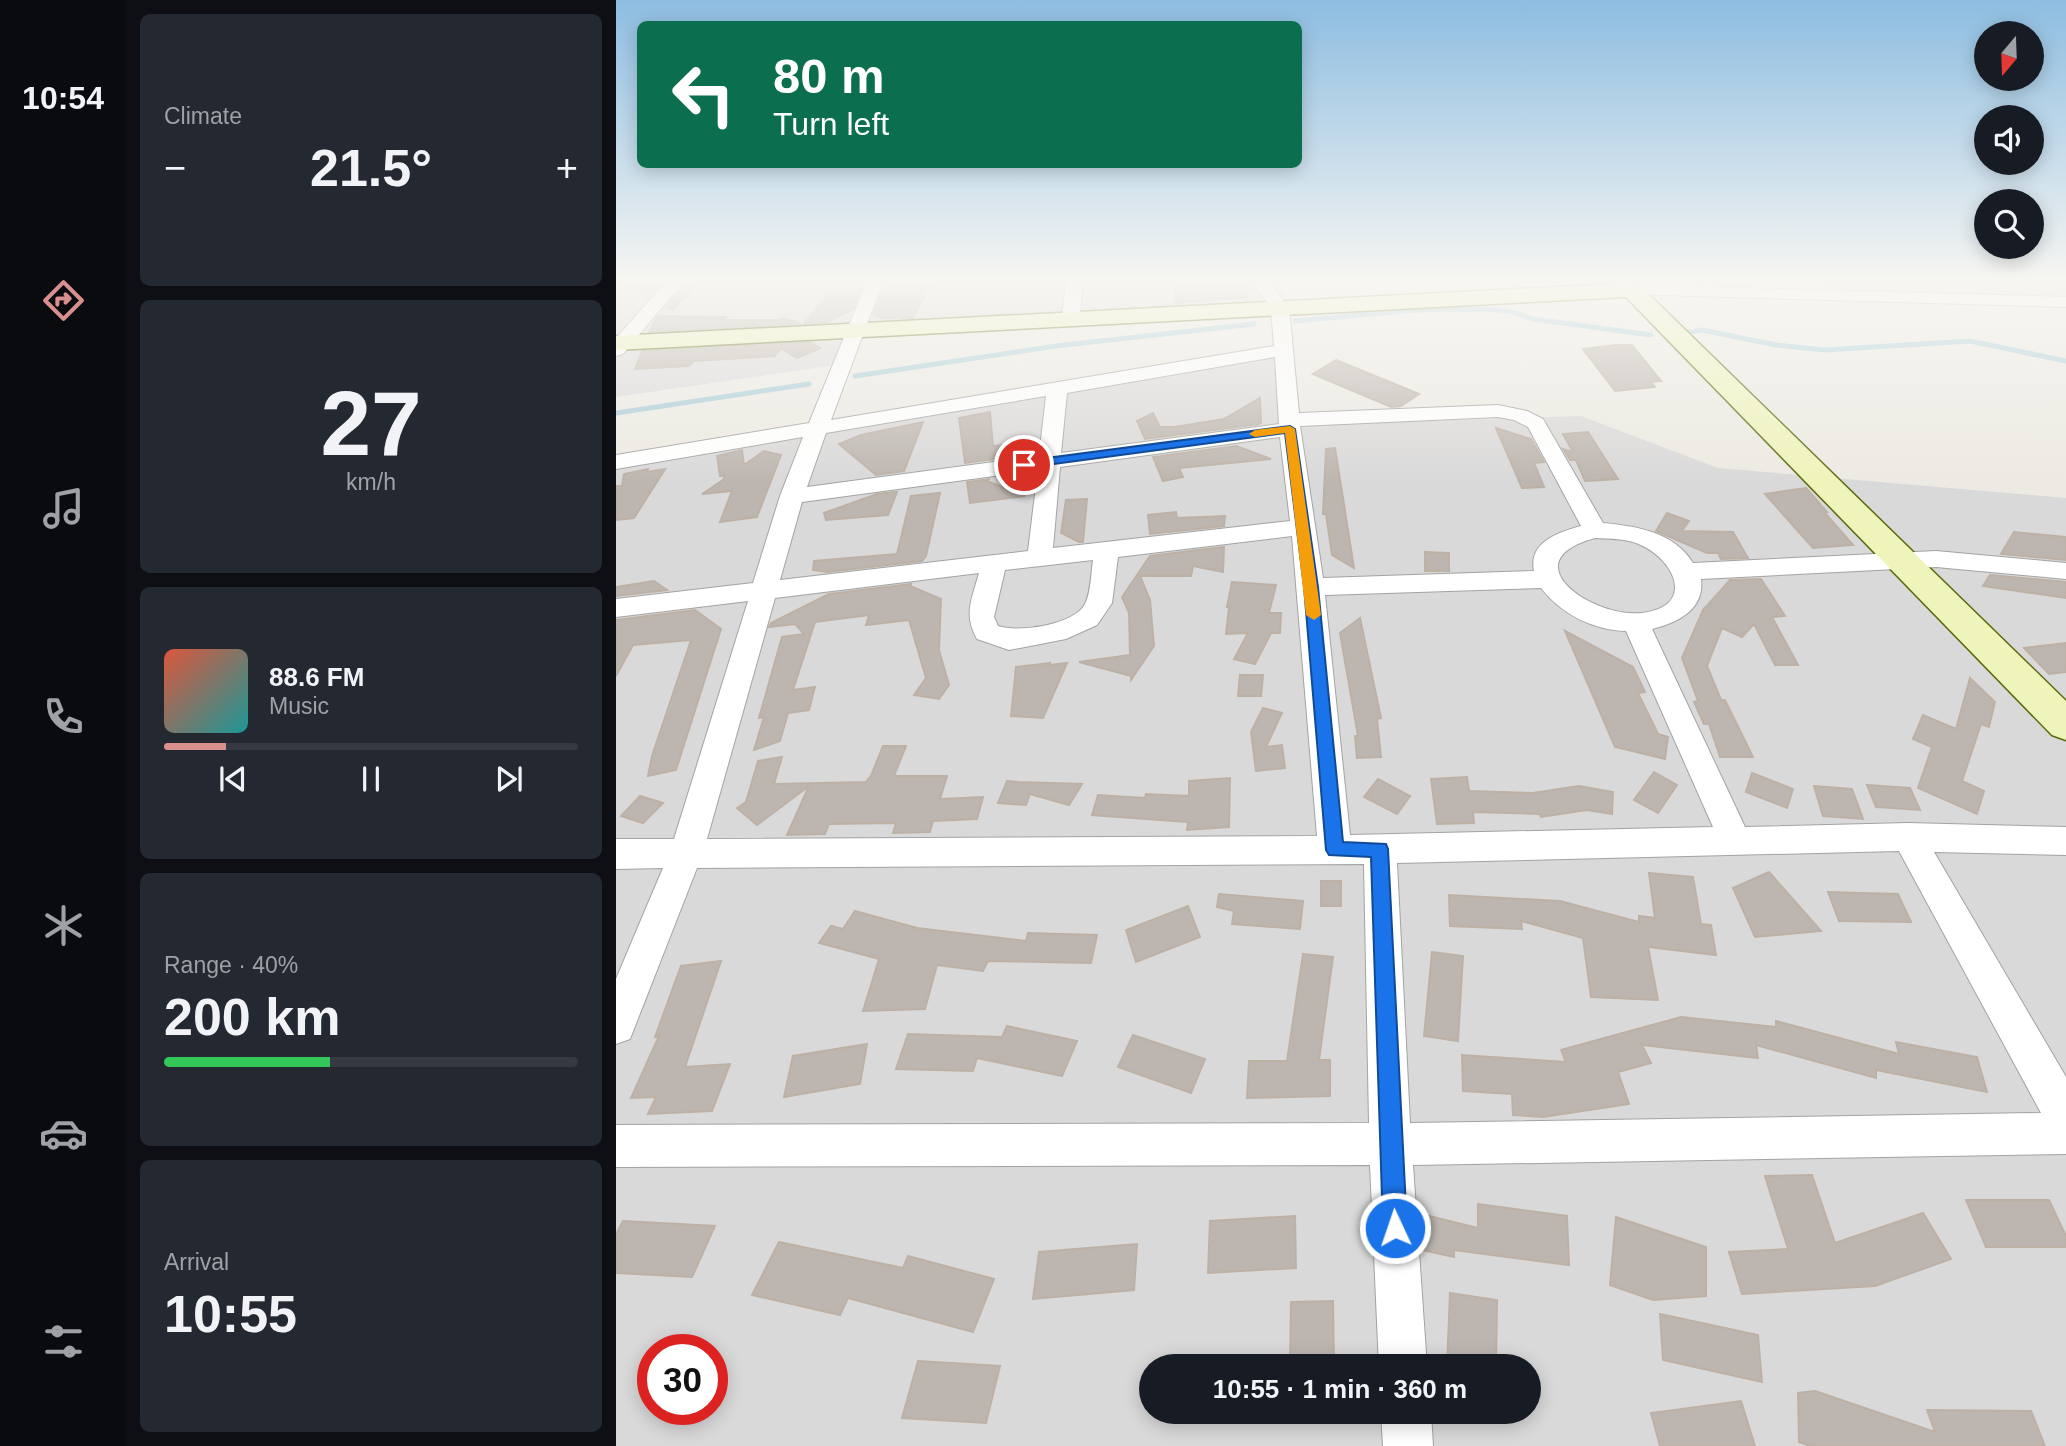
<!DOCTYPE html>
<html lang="en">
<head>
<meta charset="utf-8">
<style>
	:root { --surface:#171b24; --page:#242831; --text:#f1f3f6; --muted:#9ea1a6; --line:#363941; --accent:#d88f8e }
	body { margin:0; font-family:Helvetica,sans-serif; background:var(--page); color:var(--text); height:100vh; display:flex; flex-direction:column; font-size:26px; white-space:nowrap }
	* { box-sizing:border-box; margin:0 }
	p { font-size:23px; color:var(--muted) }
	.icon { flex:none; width:38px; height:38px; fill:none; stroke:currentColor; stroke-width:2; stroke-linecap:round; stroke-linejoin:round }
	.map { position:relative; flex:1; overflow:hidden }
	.panel { display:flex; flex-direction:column; gap:14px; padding:14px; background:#0d0f14; width:490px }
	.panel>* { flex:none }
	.top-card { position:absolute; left:21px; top:21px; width:665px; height:147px; border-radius:10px; box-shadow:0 4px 18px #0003; background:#0b6e4f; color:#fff; overflow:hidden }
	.needle { width:46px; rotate:199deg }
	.fabs { position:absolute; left:1358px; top:21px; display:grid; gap:14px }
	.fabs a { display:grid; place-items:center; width:70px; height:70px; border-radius:50%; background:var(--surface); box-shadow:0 4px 18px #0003; font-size:35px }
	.speed { position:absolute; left:21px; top:1334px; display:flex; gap:14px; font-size:35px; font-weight:700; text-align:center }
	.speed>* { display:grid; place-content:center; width:91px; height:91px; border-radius:50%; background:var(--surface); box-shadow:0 4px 18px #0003; line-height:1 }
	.speed .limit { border:10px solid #d22; background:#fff; color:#111 }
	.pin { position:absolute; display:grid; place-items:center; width:60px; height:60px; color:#fff; margin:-30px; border:4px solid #fff; border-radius:50%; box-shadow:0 2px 7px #0007 }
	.me { position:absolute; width:77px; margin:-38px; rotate:357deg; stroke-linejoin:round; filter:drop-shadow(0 0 5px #0008) }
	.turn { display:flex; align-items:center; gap:24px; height:147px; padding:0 21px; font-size:32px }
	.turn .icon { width:91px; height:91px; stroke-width:2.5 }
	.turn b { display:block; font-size:49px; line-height:60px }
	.big { font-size:52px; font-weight:800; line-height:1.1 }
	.panel .tile { flex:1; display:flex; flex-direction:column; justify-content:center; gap:10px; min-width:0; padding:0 24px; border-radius:10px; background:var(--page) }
	.panel .dial { align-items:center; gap:0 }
	.dial b { font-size:91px; line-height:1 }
	.song { display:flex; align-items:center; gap:21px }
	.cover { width:84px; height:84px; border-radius:10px; background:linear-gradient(135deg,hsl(10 70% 55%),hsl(180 70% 35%)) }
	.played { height:7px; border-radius:4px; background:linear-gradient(90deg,var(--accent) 15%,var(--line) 15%) }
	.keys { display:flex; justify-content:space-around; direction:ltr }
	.heat { display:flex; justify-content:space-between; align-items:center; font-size:38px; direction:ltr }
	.charge { height:10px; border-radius:5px; background:linear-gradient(90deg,#34c759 40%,var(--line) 0) }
	.trip { position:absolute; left:523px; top:1354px; width:402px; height:70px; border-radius:35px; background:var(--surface); box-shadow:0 4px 18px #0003; font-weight:800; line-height:70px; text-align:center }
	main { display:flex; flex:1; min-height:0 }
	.menu { display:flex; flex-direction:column; width:126px; justify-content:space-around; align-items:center; background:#090b0e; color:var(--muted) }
	.menu .icon { width:49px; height:49px }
	.menu .on { color:var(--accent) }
	.menu b { font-size:32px; color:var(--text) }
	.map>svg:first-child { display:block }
</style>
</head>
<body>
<main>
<nav class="menu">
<b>10:54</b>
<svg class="icon on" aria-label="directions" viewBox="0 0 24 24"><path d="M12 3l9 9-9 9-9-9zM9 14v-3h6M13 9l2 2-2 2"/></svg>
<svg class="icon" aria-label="music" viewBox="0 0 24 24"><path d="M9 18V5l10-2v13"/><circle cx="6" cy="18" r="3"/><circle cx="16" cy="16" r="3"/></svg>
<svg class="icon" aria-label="phone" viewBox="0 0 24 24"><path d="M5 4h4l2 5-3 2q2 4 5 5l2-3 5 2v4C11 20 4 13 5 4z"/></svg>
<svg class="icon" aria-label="climate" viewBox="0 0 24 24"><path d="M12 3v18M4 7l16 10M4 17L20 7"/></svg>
<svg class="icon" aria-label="car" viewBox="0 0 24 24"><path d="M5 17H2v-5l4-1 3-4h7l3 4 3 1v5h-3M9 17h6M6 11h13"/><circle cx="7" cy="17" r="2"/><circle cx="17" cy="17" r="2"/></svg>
<svg class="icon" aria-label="filters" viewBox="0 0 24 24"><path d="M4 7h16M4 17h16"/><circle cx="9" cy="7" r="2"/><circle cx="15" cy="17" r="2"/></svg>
</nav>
<section class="panel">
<div class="tile"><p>Climate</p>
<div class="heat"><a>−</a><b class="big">21.5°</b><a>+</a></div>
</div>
<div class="tile dial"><b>27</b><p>km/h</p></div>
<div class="tile">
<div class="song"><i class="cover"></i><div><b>88.6 FM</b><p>Music</p></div></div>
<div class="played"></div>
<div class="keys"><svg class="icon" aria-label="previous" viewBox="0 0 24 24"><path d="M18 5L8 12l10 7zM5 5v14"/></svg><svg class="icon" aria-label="pause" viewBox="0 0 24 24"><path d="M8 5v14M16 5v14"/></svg><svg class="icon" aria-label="next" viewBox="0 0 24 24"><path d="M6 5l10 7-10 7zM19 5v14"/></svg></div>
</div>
<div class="tile"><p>Range · 40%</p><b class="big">200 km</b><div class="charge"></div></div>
<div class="tile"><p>Arrival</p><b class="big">10:55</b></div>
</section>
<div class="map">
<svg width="1450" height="1446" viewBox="0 0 1450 1446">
	<rect width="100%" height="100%" fill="#edeae3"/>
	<path fill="#dad9d9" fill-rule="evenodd" d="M0,281H660L672,300L238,327L220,365L0,397Z
		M1202,281H1450V299L1217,293Z
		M672,348L685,425L965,416L1102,468L1450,498V1446H0V462ZM37,1349H96V1409H37ZM536,1367H914V1412H536Z"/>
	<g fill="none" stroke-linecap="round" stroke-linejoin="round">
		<path stroke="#a6cbd7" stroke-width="5" d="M679,321L802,310L868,309L896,312L917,319L1035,335
			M1069,333L1086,330L1160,345L1209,350L1354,341L1450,361
			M239,376L440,346L638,324
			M0,413L193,384"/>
	</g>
	<path fill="#bdb6b0" stroke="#bdb1a6" stroke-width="2" d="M3,281H48L33,297Z
		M71,281H84L56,310L50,307Z
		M630,281L631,297L559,303L560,283Z
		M314,284L297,318H266L257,314L267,289Z
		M245,289L237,309L211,322L188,324L213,293L206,290Z
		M42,316L110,317L106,320H163L168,318L185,324L33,332Z
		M194,342L204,348L181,358L165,348L159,356L78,361L73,366L19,369L26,351Z
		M1001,345H1016L1045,381L1035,382L1039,387L999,391L967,349Z
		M720,360L803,394L785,406L775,407L697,374Z
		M644,398L645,423L643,424L529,439L521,421L537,413L544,427H559L608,419Z
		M374,412L377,446L419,442L402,456L349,463L343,418Z
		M307,422L288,471L260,475L223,444L245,435Z
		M880,428L915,439L928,462L918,463L928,487L906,488Z
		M972,432L1002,479L969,481L960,460H954L947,449L957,452L947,434Z
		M620,446L655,459L563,468L567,477L547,481L537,457Z
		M719,448L738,568L716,555L710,514H707L710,449Z
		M126,450L128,465L148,451L165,455L141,517L104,522L116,491L86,494L107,480L109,476H104L101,456Z
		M32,469L31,472L49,469L18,518L0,520V486H6L8,474Z
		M374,479L371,481L409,496L354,503L351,482Z
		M1190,488L1211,512H1208L1237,545L1197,548L1149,494Z
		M281,492L272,515L210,520L208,513L261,494Z
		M324,493L310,556L306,561L211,572L197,570L198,561L281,554L295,496Z
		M471,499L467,542H463L445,533L450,500Z
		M560,512L561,518L609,516L608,526L534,534L532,515Z
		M1051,513L1073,521L1066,531L1117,532L1132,558L1105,559L1102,553H1091L1040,531Z
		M1398,532L1450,537V560L1385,554Z
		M608,547L607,572L577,566L575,576H524L534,600L538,646L515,680V676L463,662L514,655L513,613L506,597L534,556Z
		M809,552L833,553V571H809Z
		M1374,575L1450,582V598L1367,586Z
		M1145,579L1169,616L1156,617L1182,665H1159L1138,624L1126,637L1106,628L1091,666L1105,700H1109L1137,757H1104L1093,724H1088L1078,702L1082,701L1066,658L1087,610L1114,580Z
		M38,581L51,590L0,596V587Z
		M616,582L660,585L653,613H665L664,633H655L639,664L618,659L632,633L610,634L613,607H611Z
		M295,584L294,586L325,599L323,650L333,685L323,699L298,695L310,678L293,620L250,625L253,615L199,622L177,690L199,687L193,710L172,713L164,741L138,750L148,717L143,718L166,637L188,634L179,624L153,627L155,623L213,594Z
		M79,610L105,629L60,770L32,776L36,756L75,640L17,645L0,676V620Z
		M744,618L765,718L761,719L765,757L741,758L739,736H742L724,633Z
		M949,631L1017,667L1029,692L1022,693L1042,734L1052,737L1049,759L999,747Z
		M1450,643V672L1433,674L1408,648Z
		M434,663V665L451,663L427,718L395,716L400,667Z
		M624,675H647L645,696H622Z
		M1354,678L1379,702L1373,727L1365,724L1346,781L1368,791L1361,814L1302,788L1316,747L1297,739L1307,715L1340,729Z
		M647,708L666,713L650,747L666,745L669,768L640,771L635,732Z
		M267,746H290L278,776H331L324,799L367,797L361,819L317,821L314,832L277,833L280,823L213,824L209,834L171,835L193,786L141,825L121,808L130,802L142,761L166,757L158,784L250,782L255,776Z
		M1038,772L1061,785L1042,813L1018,800Z
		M1136,773L1177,789L1171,808L1130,792Z
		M851,777L853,791L917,793L963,786L997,792L996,814L971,810L925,817L924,814L857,812L858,823L821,824L815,779Z
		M614,778L613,827L571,830L572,822L476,815L482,795L529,798L530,794L573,796V781Z
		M762,779L794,796L781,814L748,797Z
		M391,781L402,782L466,784L453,805L414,794L410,805L382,803Z
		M1251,785L1294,788L1304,810L1260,807Z
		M1198,786L1236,789L1247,819L1207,816Z
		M24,796L47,803L27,823L5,816Z
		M1153,872L1205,931L1139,937L1117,888Z
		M1033,873L1077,877L1085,924L1095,925L1100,955L1032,947L1042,1000L975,997L967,938L905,921L906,929L834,926L833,895L944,901L1023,922V916L1039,918Z
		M705,881H725V906H705Z
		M1212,892L1282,894L1295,922L1223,921Z
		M603,894L687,901L684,929L616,924L618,911L601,907Z
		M572,906L584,937L520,962L510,930Z
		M239,911L301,928L410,941L412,933L481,935L475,963L372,961L367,971L321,965L309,1009L247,1011L263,959L203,943L215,926L227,929Z
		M816,952L847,956L842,1041L808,1036Z
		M687,954L717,957L703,1060H714V1096L631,1098L633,1061H671Z
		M105,961L69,1067L114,1064L96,1111L32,1114L40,1097L15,1098L43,1036L39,1037L65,966Z
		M1065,1017L1160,1027V1021L1283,1054L1280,1042L1361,1057L1371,1092L1260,1070V1078L1140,1045L1142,1058L1026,1045L1035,1063L1002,1072L1013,1104L927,1117L897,1115L896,1094L847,1091L846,1055L950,1062L945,1050Z
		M391,1026L461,1041L446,1076L361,1058L357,1071L280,1069L292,1034L386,1037Z
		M517,1035L589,1059L575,1093L502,1067Z
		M251,1044L244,1084L168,1097L177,1056Z
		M1196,1175L1219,1243L1307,1213L1335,1259L1259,1286L1126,1294L1113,1252L1172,1249L1149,1176Z
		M1350,1200H1433L1450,1236V1247H1370Z
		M862,1204L951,1216L953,1265L838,1250V1257L806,1250L805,1214L862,1228Z
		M679,1216L680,1268L592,1273L594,1221Z
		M1000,1217L1090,1247V1296L1037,1300L994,1285Z
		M7,1221L99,1226L76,1277L0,1273V1234Z
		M163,1242L287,1268L292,1256L378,1279L357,1332L232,1298L224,1315L136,1295Z
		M521,1244L518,1290L417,1299L423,1252Z
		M834,1293L881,1300L880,1367H831Z
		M717,1301L718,1367H674L675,1302Z
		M1044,1314L1142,1335L1146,1382L1047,1360Z
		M302,1361L384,1366L370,1423L286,1418Z
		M1199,1391L1319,1432L1311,1410L1415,1411L1429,1446H1195L1183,1442L1182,1393Z
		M1125,1401L1139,1446H1044L1035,1413Z"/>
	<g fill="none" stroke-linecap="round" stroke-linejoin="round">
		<g stroke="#a3a3a3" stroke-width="2">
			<path id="street" d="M51,281H68L7,354L0,356V338Z
				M251,281H267L215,420L658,346L655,308L636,281H652L673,308L683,413L882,405L911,411L927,419L987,523C1020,526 1058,532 1077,563L1320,551L1450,563V579L1320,567L1085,579C1089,609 1062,623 1036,629L1129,827L1292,823L1450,827V855L1318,852L1450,1077V1154L797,1165L811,1367H763L754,1165L0,1167V1125L753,1123L748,864L81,868L14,1039L0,1044V979L47,868L0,869V839H58L132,601L0,617V599L137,583L164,496L187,437L0,469V455L193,423ZM659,357L663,424L445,453L451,393ZM430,396L423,456L191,487L210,433ZM882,417L898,420L912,427L965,526C943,532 912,542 918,571L707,578L684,426ZM664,437L674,521L437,548L444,467ZM422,470L412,551L164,580L186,502ZM676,536L701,836L91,839L159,598L363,573C356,599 347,614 361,639L393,650L450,639L481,625L496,603L502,557ZM979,538C995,539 1012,538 1027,546C1061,563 1078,607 1026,613C975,618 894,561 979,538ZM477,560C475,573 475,592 469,604C458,625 402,633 382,626L378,617L389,570ZM925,588C945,614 977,630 1010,631L1097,827L734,835L709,595ZM1283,851L1425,1113L794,1123L781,863Z
				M450,281H466L464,318L455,323L446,318Z
				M1016,285L1450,297V307L1010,294L1007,290Z
				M765,1412H815L817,1446H767Z"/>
		</g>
		<g stroke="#5c690d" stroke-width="3">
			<path id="secondary" d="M996,281H1019L1450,701V740L1436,735L1010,297L0,350V336L998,284Z"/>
		</g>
		<use href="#street" fill="#fff" fill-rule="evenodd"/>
		<use href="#secondary" fill="#eff4ba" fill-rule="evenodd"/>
	</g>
	<linearGradient id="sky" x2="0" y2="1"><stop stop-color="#8dbde1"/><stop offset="0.58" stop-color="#f7f6f2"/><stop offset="1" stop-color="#f7f6f2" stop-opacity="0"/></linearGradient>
	<rect width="1450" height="483" fill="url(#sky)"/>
	<path fill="#1a73e8" stroke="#114b97" stroke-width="2" d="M674,426L679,429L702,587L727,842L770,844L772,849L791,1228L788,1236L779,1240L771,1236L767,1228L755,857L713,855L710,850L688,587L669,433L408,468L402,465L408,461Z"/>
	<path fill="#f59e0b" d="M674,426L679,429L705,615L698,620L690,615L669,433L639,437L633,434L639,430Z"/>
</svg>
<div class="fabs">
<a><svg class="needle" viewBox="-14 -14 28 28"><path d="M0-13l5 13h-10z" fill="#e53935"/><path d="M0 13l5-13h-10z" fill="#9ea1a6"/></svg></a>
<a><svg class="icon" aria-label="sound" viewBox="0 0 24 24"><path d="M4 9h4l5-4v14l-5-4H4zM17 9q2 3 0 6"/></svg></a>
<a><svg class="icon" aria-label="search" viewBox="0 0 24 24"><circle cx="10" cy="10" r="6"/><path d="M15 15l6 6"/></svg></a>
</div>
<div class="speed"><div class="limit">30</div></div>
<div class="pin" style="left:408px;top:465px;background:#d93025"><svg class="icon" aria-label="arrive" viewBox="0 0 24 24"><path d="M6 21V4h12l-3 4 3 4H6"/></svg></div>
<svg class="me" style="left:779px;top:1228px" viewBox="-20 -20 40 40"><circle r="17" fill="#1a73e8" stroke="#fff" stroke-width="3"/><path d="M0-11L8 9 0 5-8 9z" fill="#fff"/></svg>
<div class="trip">10:55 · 1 min · 360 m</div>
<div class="top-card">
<div class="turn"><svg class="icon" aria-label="left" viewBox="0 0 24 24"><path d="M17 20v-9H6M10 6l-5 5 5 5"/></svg><div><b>80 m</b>Turn left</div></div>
</div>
</div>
</main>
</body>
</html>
